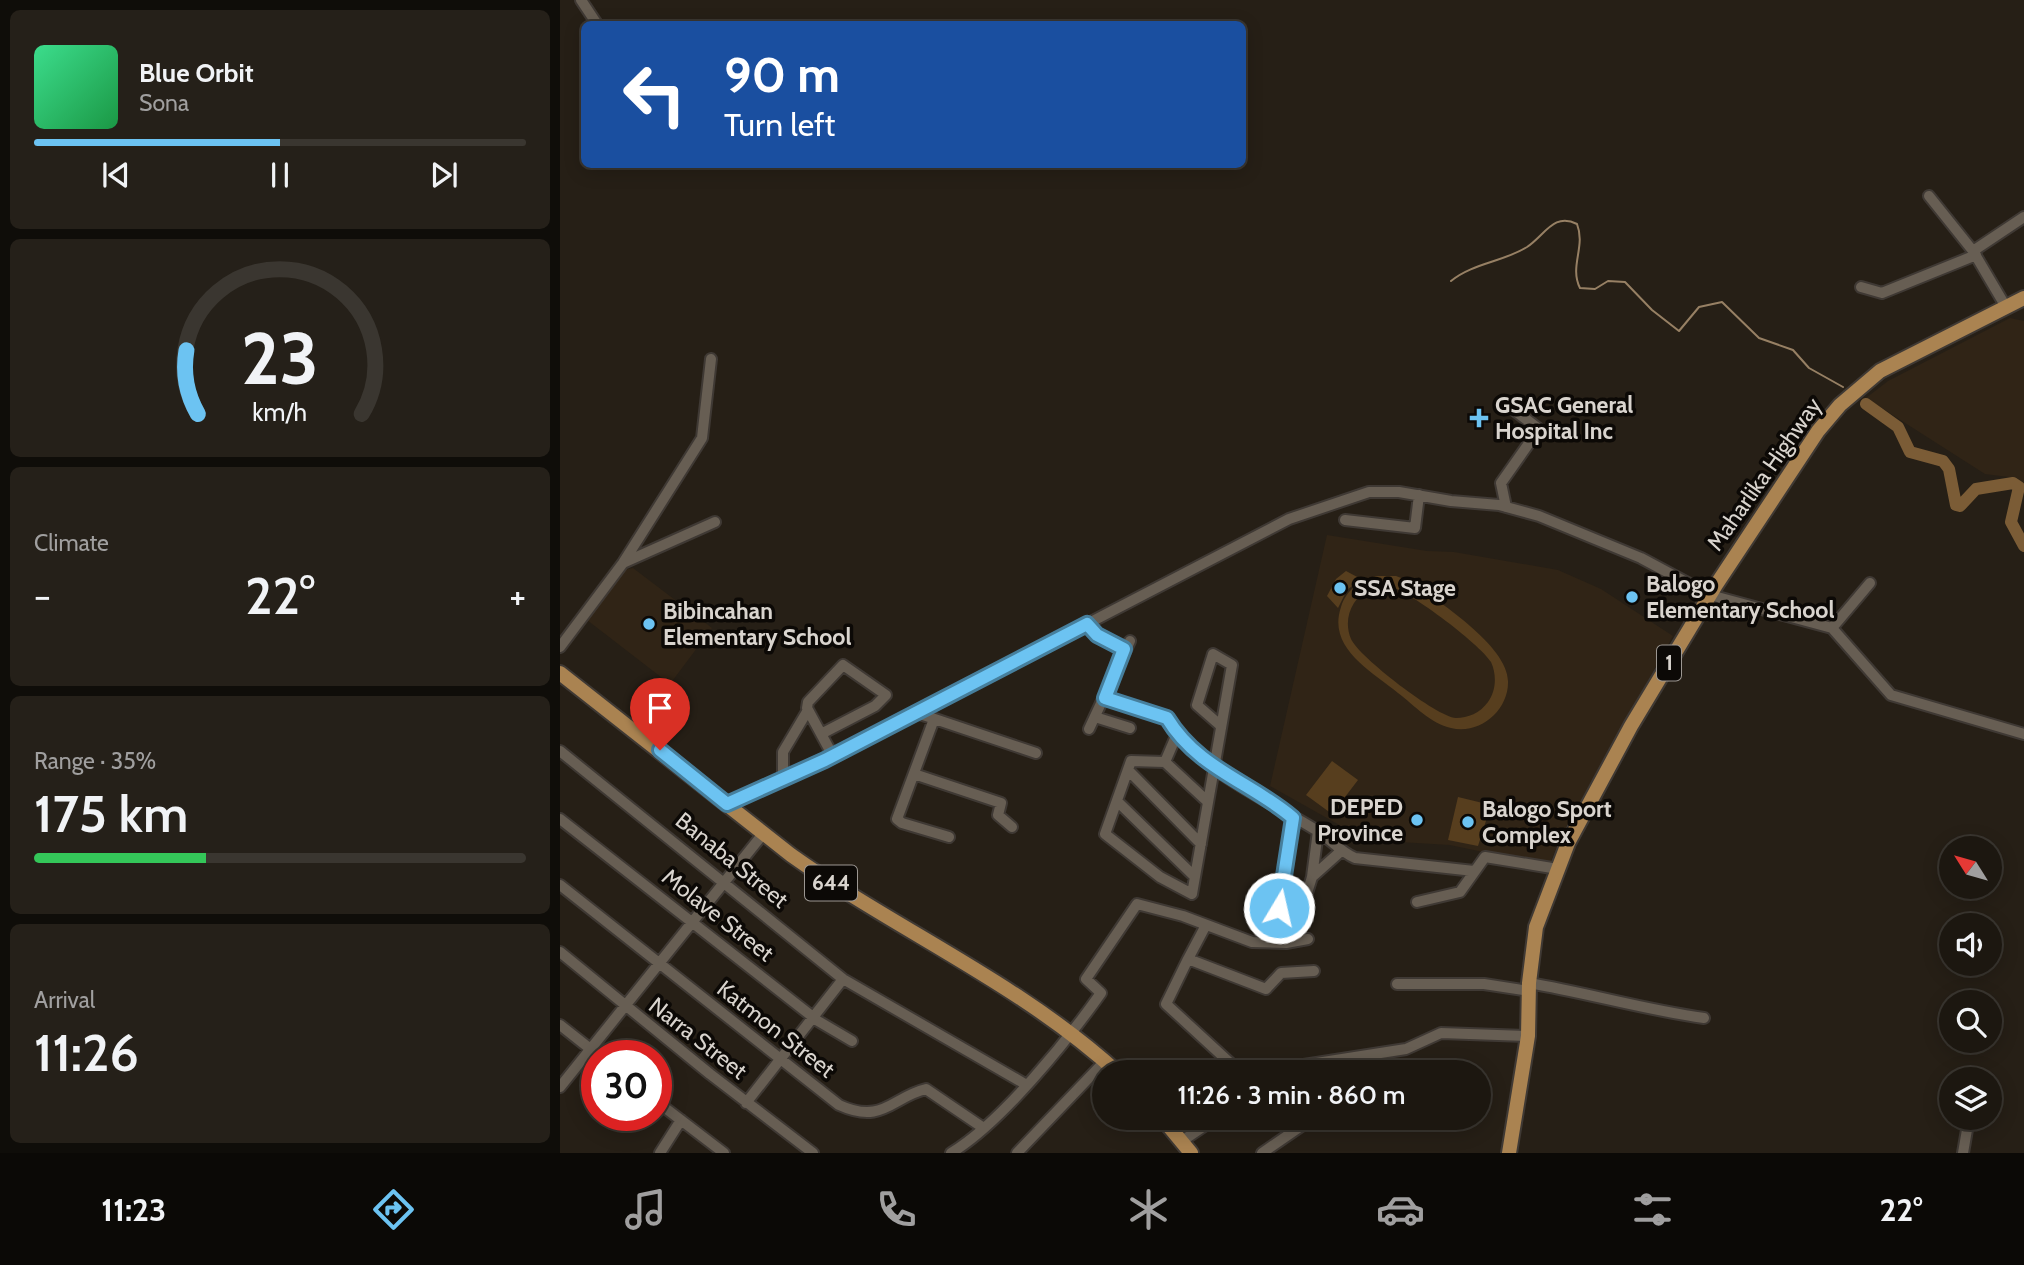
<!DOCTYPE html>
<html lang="en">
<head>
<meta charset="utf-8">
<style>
	:root { --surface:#1c1710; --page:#252019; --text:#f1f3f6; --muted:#a09f9f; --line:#3a3630; --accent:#6cc3f2 }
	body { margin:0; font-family:Cabin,sans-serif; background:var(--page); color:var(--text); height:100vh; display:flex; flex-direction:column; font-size:26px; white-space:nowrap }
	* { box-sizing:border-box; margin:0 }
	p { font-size:23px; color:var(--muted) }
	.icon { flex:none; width:38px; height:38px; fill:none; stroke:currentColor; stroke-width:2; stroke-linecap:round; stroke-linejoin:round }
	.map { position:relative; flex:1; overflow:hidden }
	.details { display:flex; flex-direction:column; gap:10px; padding:10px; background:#0f0d09; width:560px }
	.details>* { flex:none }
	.banner { position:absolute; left:21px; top:21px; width:665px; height:147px; border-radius:10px; box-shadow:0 4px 18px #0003,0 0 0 2px var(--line); background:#1a4fa0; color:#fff; overflow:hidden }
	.needle { width:46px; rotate:307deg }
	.controls { position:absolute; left:1379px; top:836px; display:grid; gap:14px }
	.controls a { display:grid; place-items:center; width:63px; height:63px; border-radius:50%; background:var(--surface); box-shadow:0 4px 18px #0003,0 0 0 2px var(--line); font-size:35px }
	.speed { position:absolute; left:21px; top:1040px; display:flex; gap:14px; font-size:35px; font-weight:700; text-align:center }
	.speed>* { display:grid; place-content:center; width:91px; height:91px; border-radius:50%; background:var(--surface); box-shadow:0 4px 18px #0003,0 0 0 2px var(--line); line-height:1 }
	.speed .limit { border:10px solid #d22; background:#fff; color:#111 }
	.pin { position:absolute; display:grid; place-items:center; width:60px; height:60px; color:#fff; margin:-72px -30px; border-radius:50% 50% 50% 0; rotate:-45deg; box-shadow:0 0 7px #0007 }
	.pin .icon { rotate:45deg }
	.me { position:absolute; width:77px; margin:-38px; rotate:9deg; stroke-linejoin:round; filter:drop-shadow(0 0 5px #0008) }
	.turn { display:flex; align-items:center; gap:24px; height:147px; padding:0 28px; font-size:32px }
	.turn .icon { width:91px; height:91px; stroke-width:2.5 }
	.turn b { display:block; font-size:49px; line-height:60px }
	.big { font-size:52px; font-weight:600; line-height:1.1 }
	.details .card { flex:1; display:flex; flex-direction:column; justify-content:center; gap:10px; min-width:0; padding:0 24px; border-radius:10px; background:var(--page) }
	.details .dial { align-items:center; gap:0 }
	.dial svg { height:182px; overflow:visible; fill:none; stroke:var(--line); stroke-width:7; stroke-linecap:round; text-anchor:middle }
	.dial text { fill:var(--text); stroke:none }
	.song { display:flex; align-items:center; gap:21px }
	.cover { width:84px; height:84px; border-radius:10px; background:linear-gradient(135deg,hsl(150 70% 55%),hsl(140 70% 35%)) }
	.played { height:7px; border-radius:4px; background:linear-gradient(90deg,var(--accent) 50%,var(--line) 50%) }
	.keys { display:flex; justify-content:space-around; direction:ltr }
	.heat { display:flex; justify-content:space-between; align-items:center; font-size:38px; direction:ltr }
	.charge { height:10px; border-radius:5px; background:linear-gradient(90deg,#34c759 35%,var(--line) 0) }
	.trip { position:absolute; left:532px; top:1060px; width:399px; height:70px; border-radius:35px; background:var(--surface); box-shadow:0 4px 18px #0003,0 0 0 2px var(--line); font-weight:600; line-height:70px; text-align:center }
	.tab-bar { display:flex; height:112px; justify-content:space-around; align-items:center; background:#0b0906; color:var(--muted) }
	.tab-bar .icon { width:49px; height:49px }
	.tab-bar .on { color:var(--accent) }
	.tab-bar b { font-size:32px; color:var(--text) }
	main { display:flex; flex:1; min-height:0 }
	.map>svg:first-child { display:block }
</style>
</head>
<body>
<main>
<section class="details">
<div class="card">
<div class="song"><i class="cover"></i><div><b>Blue Orbit</b><p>Sona</p></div></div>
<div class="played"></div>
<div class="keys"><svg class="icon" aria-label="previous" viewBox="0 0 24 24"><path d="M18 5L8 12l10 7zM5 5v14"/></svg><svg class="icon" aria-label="pause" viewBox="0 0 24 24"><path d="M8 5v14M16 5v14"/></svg><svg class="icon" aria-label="next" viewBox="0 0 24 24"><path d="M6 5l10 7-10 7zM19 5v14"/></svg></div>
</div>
<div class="card dial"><svg viewBox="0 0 100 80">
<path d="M14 69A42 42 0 1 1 86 69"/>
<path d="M14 69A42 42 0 0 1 9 41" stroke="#6cc3f2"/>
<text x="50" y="56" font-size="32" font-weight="700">23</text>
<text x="50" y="72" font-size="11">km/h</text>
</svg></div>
<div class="card"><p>Climate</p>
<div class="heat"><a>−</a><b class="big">22°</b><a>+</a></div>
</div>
<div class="card"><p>Range · 35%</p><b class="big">175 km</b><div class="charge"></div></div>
<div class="card"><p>Arrival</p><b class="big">11:26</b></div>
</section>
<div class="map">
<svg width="1464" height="1153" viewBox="0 0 1464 1153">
	<rect width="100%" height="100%" fill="#261f16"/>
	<path fill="#302416" d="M1450,318L1464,321V483L1457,478L1425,474L1306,398L1328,381Z
		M767,535L867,551L894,552L998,570L1041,589L1113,636L1001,836L989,866L890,845L806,840L710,786Z
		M73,568L152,628L110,684L27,620L63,570Z"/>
	<path fill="#573e1e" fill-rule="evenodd" d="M786,571L801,579L787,590L778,608L767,596L776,579Z
		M815,576H836L849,581C877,600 948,646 948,681C949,710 920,735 891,728C871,724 854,705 838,693C811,671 767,648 781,607C786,590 800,581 815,576ZM825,585C845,587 920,644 931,662C937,675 936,691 928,702C920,713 908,718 896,718C877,717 799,657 791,639C786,627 787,614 794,603C801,592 812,587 825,585Z
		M772,761L798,780L772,814L746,795Z
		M898,797L931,805L918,846L888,840Z"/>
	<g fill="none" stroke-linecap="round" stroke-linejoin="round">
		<path stroke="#978064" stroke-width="2" d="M891,281C913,263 943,262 967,247C985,235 994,212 1017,224C1026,247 1009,266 1020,288L1035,289L1048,281L1065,282L1092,310L1119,331L1139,307L1162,302L1199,338L1233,350L1249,368L1283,387"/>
		<path stroke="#7b5c36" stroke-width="12" d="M1306,404L1338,427L1350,452L1383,461L1389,469L1396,505L1400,506L1416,489L1453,483L1459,487L1451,522L1464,546"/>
		<g stroke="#3f3934" stroke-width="14">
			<path id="minor" d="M21,0L37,24
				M1369,196L1413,251L1446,307
				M1413,251L1464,217
				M1301,287L1322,293L1416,255
				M946,507L941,483L979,429L950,407
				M785,520L855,528L859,495
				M63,563L155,522
				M528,624L537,635L564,649
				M1272,628L1310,583
				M0,647L63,563L142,438L151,359
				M545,698L607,718C639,772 705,798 756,830C771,839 779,851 795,858L914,871
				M357,713L476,753
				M535,717L570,728
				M374,719L337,819L342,823L389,837
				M529,729L570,641
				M261,734L315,706L326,695L283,665L248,702L247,708L273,756
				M617,734L605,762L571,761L545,834L600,877L632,894L672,665L653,654L637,705L661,726
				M0,751L283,979L465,1084
				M605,762L647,801
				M568,770L641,844
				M354,774L441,803L438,815L452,827
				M223,779V752L248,710
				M558,802L635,877
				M167,804L265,760L729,519L809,492H839L891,501L939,505L979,516L1081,558L1150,595L1272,628L1331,695L1464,734
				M733,818L719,908L743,906L752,877L780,852
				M0,819L258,1021L292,1041
				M752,877L758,831
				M0,885L279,1105C323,1125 332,1097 366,1089L422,1127
				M857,902L900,892L925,857L998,869
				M0,952L150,1074L253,1153
				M628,959L646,925
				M969,983C1028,993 1085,1010 1144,1018
				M837,984H924L969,991
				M0,1025L38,1055
				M681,1073L606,1004L628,959L706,989L721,973L754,971
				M723,1073L731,1067L846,1049L881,1033L968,1036
				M0,1087L203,834
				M96,1101L164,1153
				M186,1103L283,979
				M805,1118L821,1123
				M622,1141L656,1118
				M100,1153L121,1120
				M391,1153C441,1123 507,1041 541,993L526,979L577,904L623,916L692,942L726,943L748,939
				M457,1153L545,1061
				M702,1153L753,1118
				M1403,1153L1409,1118"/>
		</g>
		<g stroke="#3f3934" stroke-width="18">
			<path id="major" d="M0,673L231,855C338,931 461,984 558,1073
				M602,1118L631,1153
				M949,1153L968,1036L969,983L976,927L1008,843L1071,726L1156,585L1258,431L1280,405L1320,371L1464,298"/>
		</g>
		<use href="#minor" stroke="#675e53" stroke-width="10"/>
		<use href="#major" stroke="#aa8351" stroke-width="14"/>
	</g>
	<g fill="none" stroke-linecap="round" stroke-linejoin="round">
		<g stroke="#467f9d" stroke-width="18">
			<path id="route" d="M100,750L167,804L265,760L527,624L537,635L564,649L545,698L607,718C638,769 691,782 733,818L719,908"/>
		</g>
		<use href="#route" stroke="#6cc3f2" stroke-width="12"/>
	</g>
	<g fill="#6cc3f2" stroke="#0c0906" stroke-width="2.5">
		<path d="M915.5 407.5h7v7h7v7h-7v7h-7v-7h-7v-7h7z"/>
		<circle cx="780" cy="588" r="7"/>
		<circle cx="1072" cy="597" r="7"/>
		<circle cx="89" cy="624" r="7"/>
		<circle cx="857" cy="820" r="7"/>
		<circle cx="908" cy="822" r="7"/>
	</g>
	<g text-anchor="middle" stroke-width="7" stroke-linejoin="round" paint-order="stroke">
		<g fill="#0c0906" stroke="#9c9792" stroke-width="2">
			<rect x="1097" y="645.5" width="24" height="35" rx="5"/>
			<rect x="245" y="865.5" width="52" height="35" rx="5"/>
		</g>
		<g font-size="21" font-weight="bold" fill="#d9d4ce">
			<text x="1109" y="670">1</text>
			<text x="271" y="890">644</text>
		</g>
		<g font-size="23" font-weight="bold" fill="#d9d4ce" stroke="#0c0906" text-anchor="start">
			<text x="935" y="413">GSAC General<tspan x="935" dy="26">Hospital Inc</tspan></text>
			<text x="1086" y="592">Balogo<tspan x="1086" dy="26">Elementary School</tspan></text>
			<text x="794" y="596">SSA Stage</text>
			<text x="103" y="619">Bibincahan<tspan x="103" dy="26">Elementary School</tspan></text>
			<text x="843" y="815" text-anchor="end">DEPED<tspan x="843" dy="26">Province</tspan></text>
			<text x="922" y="817">Balogo Sport<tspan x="922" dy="26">Complex</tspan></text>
		</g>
		<g font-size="23" fill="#d9d4ce" stroke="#0c0906">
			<text transform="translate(1204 474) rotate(-55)" y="8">Maharlika Highway</text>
			<text transform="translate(172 860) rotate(39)" y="8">Banaba Street</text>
			<text transform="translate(158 915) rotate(38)" y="8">Molave Street</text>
			<text transform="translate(216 1029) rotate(38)" y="8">Katmon Street</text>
			<text transform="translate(138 1038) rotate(38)" y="8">Narra Street</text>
		</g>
	</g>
</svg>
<div class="controls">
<a><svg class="needle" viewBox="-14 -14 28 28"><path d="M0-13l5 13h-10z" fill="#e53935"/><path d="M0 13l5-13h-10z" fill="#a09f9f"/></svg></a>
<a><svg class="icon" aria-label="sound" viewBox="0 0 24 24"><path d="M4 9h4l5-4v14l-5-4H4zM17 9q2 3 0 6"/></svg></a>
<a><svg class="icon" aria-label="search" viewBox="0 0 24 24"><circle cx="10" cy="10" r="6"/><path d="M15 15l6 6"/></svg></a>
<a><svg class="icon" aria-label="layers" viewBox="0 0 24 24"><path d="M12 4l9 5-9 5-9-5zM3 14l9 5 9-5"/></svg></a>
</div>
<div class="speed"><div class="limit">30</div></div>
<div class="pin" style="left:100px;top:750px;background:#d93025"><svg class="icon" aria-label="arrive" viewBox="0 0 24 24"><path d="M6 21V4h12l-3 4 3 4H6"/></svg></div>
<svg class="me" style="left:719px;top:908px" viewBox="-20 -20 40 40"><circle r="17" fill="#6cc3f2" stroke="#fff" stroke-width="3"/><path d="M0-11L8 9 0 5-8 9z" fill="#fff"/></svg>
<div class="trip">11:26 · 3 min · 860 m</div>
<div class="banner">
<div class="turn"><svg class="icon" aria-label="left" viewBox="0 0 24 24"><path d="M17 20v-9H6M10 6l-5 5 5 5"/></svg><div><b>90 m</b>Turn left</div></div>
</div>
</div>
</main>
<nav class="tab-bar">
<b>11:23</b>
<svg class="icon on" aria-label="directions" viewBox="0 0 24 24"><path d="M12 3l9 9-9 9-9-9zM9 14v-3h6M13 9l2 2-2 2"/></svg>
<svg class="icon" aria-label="music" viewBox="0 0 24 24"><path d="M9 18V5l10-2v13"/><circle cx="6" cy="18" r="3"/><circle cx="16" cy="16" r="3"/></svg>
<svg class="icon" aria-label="phone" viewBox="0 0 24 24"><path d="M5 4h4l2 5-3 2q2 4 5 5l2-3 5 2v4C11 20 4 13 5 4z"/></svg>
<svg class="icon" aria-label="climate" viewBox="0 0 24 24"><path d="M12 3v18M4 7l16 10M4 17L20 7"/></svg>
<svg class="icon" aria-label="car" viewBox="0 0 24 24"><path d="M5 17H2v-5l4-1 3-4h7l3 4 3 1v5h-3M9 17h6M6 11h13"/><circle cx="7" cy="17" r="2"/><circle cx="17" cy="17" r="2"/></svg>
<svg class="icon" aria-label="filters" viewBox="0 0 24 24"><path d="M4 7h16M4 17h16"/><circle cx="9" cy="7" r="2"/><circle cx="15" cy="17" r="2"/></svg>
<b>22°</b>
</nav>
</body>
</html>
